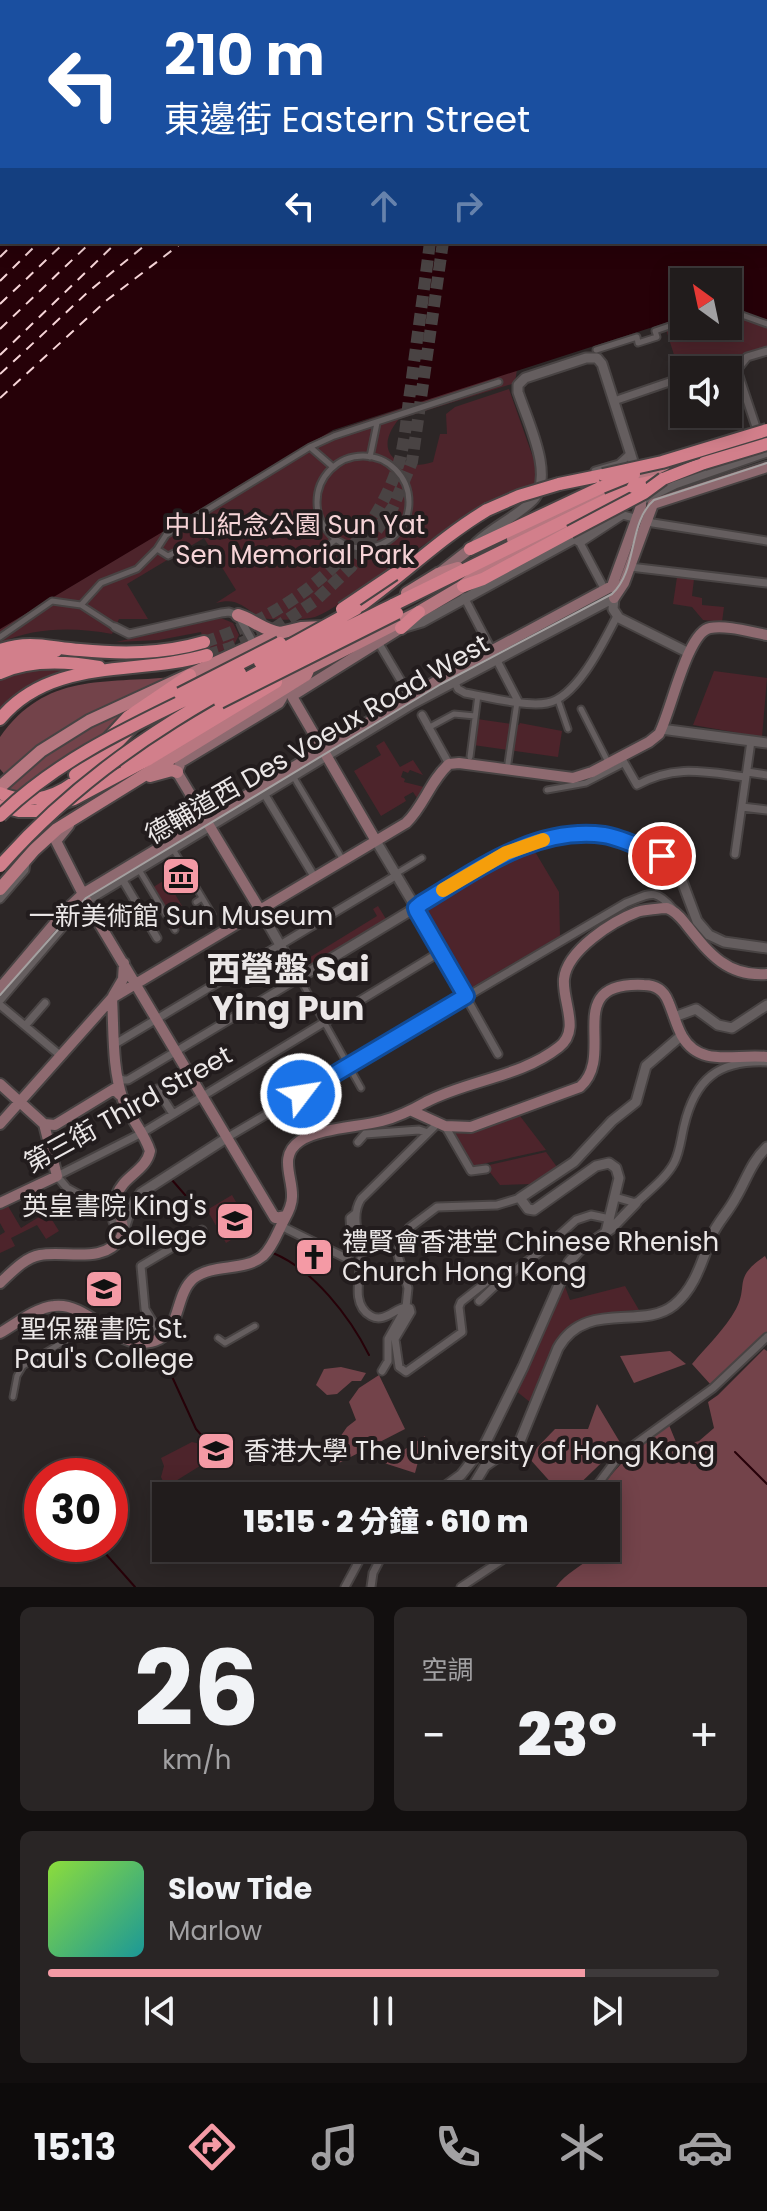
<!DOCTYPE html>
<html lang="zh-TW">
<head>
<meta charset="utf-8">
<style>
	:root { --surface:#211c1c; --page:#292525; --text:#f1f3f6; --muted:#a2a1a3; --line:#3e3a3b; --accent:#f49aa5 }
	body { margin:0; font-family:Poppins,"Noto Sans TC",sans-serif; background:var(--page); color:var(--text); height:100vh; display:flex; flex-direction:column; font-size:30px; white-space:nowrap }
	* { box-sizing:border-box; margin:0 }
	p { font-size:26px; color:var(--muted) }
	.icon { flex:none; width:44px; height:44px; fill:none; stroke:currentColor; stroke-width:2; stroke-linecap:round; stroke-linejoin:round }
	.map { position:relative; height:1587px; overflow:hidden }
	.drawer { display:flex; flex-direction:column; gap:20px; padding:20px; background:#120f0f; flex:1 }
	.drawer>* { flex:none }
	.banner { position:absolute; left:0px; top:0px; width:768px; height:244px; box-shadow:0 4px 20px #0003,0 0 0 2px var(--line); background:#1a4fa0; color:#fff; overflow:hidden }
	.needle { width:52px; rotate:327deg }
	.tools { position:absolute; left:670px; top:268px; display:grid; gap:16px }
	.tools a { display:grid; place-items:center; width:72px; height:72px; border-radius:0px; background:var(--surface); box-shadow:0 4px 20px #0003,0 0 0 2px var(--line); font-size:40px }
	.speed { position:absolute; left:24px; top:1458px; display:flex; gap:16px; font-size:40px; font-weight:700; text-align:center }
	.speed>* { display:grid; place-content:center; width:104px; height:104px; border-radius:50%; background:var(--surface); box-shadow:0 4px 20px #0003,0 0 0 2px var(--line); line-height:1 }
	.speed .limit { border:12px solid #d22; background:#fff; color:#111 }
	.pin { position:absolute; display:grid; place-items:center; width:68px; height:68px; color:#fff; margin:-34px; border:4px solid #fff; border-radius:50%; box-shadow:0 2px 8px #0007 }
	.me { position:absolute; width:88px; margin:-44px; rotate:59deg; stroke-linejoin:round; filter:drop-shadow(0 0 6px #0008) }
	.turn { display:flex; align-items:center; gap:28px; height:168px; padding:0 32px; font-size:36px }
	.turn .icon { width:104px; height:104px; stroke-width:2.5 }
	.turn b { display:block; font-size:56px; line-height:68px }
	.lanes { display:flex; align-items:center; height:76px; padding:0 32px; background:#0003; justify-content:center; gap:40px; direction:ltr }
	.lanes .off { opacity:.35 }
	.big { font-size:60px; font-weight:800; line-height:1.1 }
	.drawer .card { flex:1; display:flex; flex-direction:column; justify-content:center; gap:12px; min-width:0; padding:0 28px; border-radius:12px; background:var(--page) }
	.drawer .dial { align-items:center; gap:0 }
	.dial b { font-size:104px; line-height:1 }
	.song { display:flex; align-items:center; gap:24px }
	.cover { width:96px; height:96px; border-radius:12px; background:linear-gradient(135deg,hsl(90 70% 55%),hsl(180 70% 35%)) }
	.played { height:8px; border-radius:4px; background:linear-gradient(90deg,var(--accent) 80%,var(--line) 80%) }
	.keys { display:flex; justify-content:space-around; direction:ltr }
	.heat { display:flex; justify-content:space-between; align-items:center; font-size:44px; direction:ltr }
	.drawer .tiles { flex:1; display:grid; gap:20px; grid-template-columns:1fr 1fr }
	.card:last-child { grid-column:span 2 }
	.trip { position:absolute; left:152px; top:1482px; width:468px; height:80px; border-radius:0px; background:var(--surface); box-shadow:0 4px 20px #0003,0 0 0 2px var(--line); font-weight:800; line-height:80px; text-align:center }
	.dock { display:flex; height:128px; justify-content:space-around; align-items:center; background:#0d0b0b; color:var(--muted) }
	.dock .icon { width:56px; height:56px }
	.dock .selected { color:var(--accent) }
	.dock b { font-size:36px; color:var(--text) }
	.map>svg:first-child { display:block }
</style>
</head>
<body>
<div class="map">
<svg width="767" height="1587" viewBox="0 0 767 1587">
	<rect width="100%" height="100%" fill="#2c2626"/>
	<path fill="#4d242b" d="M728,306L767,320V347L696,370H684V373L680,374L664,323L684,317V326H728Z
		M517,369L515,383L399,419C371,452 399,473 433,462L440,434H447L446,414L455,407L509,389L542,483C480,502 430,541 377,577C359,589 334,610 315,617C306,620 268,621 260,617C243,607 237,597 216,603L236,590L204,538L127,584L148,619H119L112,634C74,627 35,627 0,643V629L323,435Z
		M677,577L694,579L692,596L702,598V605L724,607L722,622L703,620L692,607L673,604Z
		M221,618L233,623L239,635L235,643L208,659L201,632L159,640L116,642Z
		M66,669V672L29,687L0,712V680L26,670Z
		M714,671L767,678L762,737L693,725Z
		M477,719L519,725L520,723L562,731L558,757L473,745Z
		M384,741L400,767L413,760L423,775L410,770L408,773L403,771L401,777L405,779L404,782L424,787L417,798L413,792L404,797L406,801L381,816L354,771L381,755L376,746Z
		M531,845L559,892L560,936L469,989L422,910Z
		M166,879L191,921L177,929L152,888Z
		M378,906L386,919L302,969L299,964L377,916L373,909Z
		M520,1116L546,1150L473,1166L452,1134L453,1132L469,1134Z
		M546,1152L557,1167L531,1184L500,1185L485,1166Z
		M232,1195L251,1228L226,1243L207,1210Z
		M8,1206L21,1228L47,1212L59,1231L46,1239L37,1225L11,1238L15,1246L0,1253V1235L5,1232L0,1223V1210Z
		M564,1284L570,1300L625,1286L639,1310C557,1315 559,1335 531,1403L515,1390Z
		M192,1442L209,1446L216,1456L166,1487L161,1477L164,1466L161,1458Z"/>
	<path fill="#73434a" d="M173,677L6,776L0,769V737C46,672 104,684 173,677Z
		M133,707L98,741L19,793L3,789L76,732Z
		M765,1256L767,1260V1332L733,1367L711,1385L692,1364C706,1347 725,1329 736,1309C749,1285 732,1278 765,1256Z
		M764,1349L767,1351V1587H556C566,1573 580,1567 593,1556V1548H606V1496H592L639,1444L669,1425L678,1447L699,1441L714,1428L708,1402L718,1395Z
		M670,1351L686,1364L634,1383L620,1356Z
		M341,1367L366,1373L361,1381H352L337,1394L327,1395L316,1385L324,1369Z
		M379,1375L405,1429L337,1464L329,1453L347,1427L356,1420L349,1402L359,1388Z
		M597,1404L621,1444L567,1496H563L528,1457L555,1429H588Z
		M425,1436L415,1473L384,1463Z"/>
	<path fill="#260108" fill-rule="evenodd" d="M0,0H767V320L728,306V282H684V317L333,430L0,629ZM2,2H766V242H2Z"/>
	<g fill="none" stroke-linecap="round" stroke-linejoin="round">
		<path stroke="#260108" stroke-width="2" d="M172,1180L193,1204
			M273,1253C314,1270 350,1317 369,1355
			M169,1370L196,1429L210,1445
			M735,1452L767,1484
			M24,1501H42
			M97,1544L135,1587"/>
		<path stroke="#f7d5d8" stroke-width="2" stroke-dasharray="10 8" stroke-linecap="butt" d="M685,0V2
			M742,0L748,2
			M232,2L236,0
			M323,2L329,0
			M373,2L378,0
			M423,2L429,0
			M469,2L474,0
			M515,2L521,0
			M565,2L570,0
			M599,2L605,0
			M653,2L659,0
			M713,2L720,0
			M766,10L767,11
			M766,49H767
			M0,65H2
			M0,91L2,92
			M766,143L767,144
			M0,178L2,177
			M0,230L2,228
			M0,257L15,242
			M0,281L39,242
			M0,304L65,242
			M0,329L91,242
			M0,355L117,242
			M0,374L88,292L149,242
			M0,398L107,300L183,242"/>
		<path stroke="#494343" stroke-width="12" stroke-dasharray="12 6" stroke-linecap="butt" d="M463,2V0
			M476,2V0
			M204,642C291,615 374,550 400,459C406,436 407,410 411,386C417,338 424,290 430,242
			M207,655L230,648L275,628L315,601L351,567L393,507L412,462L443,242"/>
		<g stroke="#484343" stroke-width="9">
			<path id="pedestrian" d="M728,310L767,324
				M596,350L637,337L638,343L657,337L655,331L684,321
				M310,447L333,467
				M317 502a46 46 0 1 1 92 0a46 46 0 1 1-92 0Z
				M370,457L377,423
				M157,549L168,556L176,552
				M311,558L335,540
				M81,605L101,583L137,569L157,549L166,535L310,447L334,436L499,382
				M0,637L52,601L81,605L115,627
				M558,700L568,729
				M581,709L608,762
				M428,728L454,714L475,716
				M470,757L478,695
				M507,770L517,702
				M293,776L343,860
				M547,790L586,783L621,765V761
				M173,849L212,914
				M141,873L175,930
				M397,873L422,858
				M196,902L202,898
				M300,979L361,1088
				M218,1338L225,1343L255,1326
				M13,1397L17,1376L23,1366L78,1333"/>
		</g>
		<g stroke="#484343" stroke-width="11">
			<path id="minor" d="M739,367L738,373L758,433
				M739,367L747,357L767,351
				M706,370L730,362L739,367
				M614,401L684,377
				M595,471L619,464L631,453
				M642,501L675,485L767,453
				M577,541L580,543L605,590
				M580,543L623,515L653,523L767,541
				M630,567L767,583
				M464,597L518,701
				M239,617L254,644
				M115,627L129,634L221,613L229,612L238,615
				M378,642L410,696
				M454,681L458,689L465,693C488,697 526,707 547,703C577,698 604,641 617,616
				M422,715L449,764
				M621,757L637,785C675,764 705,772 746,777
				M747,772L767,775
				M262,790L315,878
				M742,807L767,810
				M735,854L751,741
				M121,877L157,938
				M0,899L25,870L26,863
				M416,908L498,1054
				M0,1005L61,1056
				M25,1026L45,1003
				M115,1044L397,875
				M117,1077L123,1080H128L299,978
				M157,1089L173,1114
				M445,1126L471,1171L486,1169
				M228,1137L626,903C650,894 654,887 673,909
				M358,1142L365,1134L419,1130L428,1133
				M615,1197L636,1203C649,1191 666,1178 674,1163C680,1152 681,1138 684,1126C695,1079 718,1060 767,1062
				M98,1205L67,1188L57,1176L142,1133L440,952
				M113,1222L123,1234
				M281,1226L346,1258L352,1251L350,1218L355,1214
				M479,1301L498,1283L544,1249L576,1220L591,1215L610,1219
				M406,1307C394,1309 384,1323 371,1316C349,1304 362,1273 361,1255C360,1236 350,1217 361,1199L437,1124
				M406,1307L410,1308L411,1312L395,1339L399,1367L406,1372L462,1332L459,1307L461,1302L489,1280L494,1279L498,1283
				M162,1337L145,1309L141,1266L202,1230
				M382,1371L388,1361V1339L406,1307L408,1288L397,1252L409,1228L437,1207L497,1205L520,1198
				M582,1496L598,1484L619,1456L713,1388L767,1337
				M345,1587L366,1548
				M371,1587L373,1573L386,1548
				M461,1587L520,1548"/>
		</g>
		<g stroke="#484343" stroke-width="13">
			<path id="tertiary" d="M476,543C493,527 514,518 531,502C557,479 527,420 518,392V385L525,378L586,358H597L602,364L637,474
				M402,628L422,622L603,523L616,511
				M661,729L767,743
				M376,841L416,908
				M260,910L299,978L506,853L535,842L580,835H597L618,839L662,856L672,863L679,873L697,921L709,935L724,942L767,948
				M0,999L76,910L94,896L414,703L614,598L613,609L619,618L689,653
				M674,1017L696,1009L718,1025L732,1028L767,1005
				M124,1229L131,1207L141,1193L228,1137
				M606,1232L619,1178L616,1168L609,1163L596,1166L534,1210L528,1209L520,1198L574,1162L612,1121L636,1102L646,1066L682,1035
				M432,1496L461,1475L484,1446L523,1367L569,1262L579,1251L612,1228L636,1203
				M467,1496L485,1466L520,1441L558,1348C586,1299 642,1331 674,1305C696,1287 702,1260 712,1235C718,1222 728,1212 735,1199C746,1181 751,1162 767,1147"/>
		</g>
		<g stroke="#484343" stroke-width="14">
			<path id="secondary" d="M438,574L470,549
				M614,598L624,583L653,504L767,467
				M283,681L376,841
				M292,696L401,628
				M69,825L56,841L90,908L275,1218L286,1216
				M260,910L177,772L181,762L279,703L282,698L277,685
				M0,988L65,911L84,893L450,673L612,586L641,506V490
				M113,996L123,979L124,963
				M0,1084L44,1124L57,1176L0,1203
				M412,1111L445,1126L471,1127L580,1087C618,1054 559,981 644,985C656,985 664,991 668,1001C673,1012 676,1025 682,1036C701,1069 736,1053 767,1057
				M0,1124L112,998L406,823C424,806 430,781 449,764L459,763L573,778L592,772L649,742L659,734C671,712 687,632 710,628C727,625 750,632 767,635
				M44,1124L55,1125L114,1089L120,1095
				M0,1283C12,1272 24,1258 40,1255C65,1250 105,1265 121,1237C128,1224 113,1209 117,1195C123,1176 146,1171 150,1151C144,1132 130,1118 123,1100C112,1068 114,1032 112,998
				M0,1333C16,1324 35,1308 54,1306C91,1301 121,1358 159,1339C181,1327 175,1294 194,1278C214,1263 244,1272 263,1256C273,1247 278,1231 284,1220C288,1213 292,1205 292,1197C293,1177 278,1156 300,1141C319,1128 359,1127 382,1121C398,1117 412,1110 426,1102C468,1080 521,1077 559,1047C581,1030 562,1002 564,979C567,950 613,921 637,912C641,910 664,908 667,908C673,910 681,918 685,923C708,952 726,977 767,974"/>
		</g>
		<g stroke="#484343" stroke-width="16">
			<path id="primary" d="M513,539L665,464
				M407,593L438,574L458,568
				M238,615C254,620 263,630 280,633
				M276,682L301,668H309
				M150,776L172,770L177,772
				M0,787L41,751L89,721L280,633L301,628L324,627
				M0,889L34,850L57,829L306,675L309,668L419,612L463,586L480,572L568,525"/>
		</g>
		<g stroke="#484343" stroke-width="16">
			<path id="trunk" d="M559,484L603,475
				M640,484L663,479L704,463
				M470,549L602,487
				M463,586L483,579L570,532
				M393,605L633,487
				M356,609C401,577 440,538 487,510
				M401,628L419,612
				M0,650C31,640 50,648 80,650C122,654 163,654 204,642
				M0,661L22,655L56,651
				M0,673C31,659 66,661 99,667
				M0,719C52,656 137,676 207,655
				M126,764L170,733L220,702
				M75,775L128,717L190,675
				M0,793C62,820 103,752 143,717C154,707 167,700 180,694
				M0,806L19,811H36L74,799L147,760L276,682"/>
		</g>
		<use href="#pedestrian" stroke="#655e5f" stroke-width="5"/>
		<use href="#minor" stroke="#655e5f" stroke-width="7"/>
		<use href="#tertiary" stroke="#655e5f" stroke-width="9"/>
		<use href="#secondary" stroke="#8e6a70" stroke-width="10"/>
		<use href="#primary" stroke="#b77780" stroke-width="12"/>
		<use href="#trunk" stroke="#d27f8b" stroke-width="12"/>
		<path stroke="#a4a0a0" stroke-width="2" d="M0,995L86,898L441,684L612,594C638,570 628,522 654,500L767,463"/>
		<g stroke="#484343" stroke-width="16" stroke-linecap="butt">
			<path id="trunk-bridge" d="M704,463L767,444
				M603,475L662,462L767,430
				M602,487L634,474
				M633,487L640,484
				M487,510L519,496L559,484
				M570,532L644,493L663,479
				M342,609L394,574
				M260,662L356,609
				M180,694L280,643
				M220,702L397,613
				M0,816C67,750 158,715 240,673
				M0,866C112,739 244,678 393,605"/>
		</g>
		<use href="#trunk-bridge" stroke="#d27f8b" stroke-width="12"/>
	</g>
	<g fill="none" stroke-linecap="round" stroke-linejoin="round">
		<g stroke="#114b97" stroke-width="20">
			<path id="route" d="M301,1094L466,996L417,911L416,908L422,903C477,870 535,826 604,835C623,838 643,849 662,856"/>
		</g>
		<use href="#route" stroke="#1a73e8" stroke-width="14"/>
		<path stroke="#f59e0b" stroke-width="14" d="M443,890L506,853L543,840"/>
	</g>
	<defs>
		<g id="museum-square" transform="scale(2)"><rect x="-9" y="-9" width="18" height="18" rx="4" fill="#f49aa5" stroke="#221c1d"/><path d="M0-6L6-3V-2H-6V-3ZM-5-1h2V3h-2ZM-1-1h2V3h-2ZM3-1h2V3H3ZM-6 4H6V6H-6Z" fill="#111"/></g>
		<g id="school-square" transform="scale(2)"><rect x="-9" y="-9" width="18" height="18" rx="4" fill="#f49aa5" stroke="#221c1d"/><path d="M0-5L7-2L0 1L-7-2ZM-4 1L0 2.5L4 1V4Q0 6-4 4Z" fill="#111"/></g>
		<g id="church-square" transform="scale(2)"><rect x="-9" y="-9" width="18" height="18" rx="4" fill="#f49aa5" stroke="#221c1d"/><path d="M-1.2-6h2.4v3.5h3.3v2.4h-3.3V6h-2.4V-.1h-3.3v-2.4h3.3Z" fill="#111"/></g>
		<g id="university-square" transform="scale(2)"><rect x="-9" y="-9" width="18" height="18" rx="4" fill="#f49aa5" stroke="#221c1d"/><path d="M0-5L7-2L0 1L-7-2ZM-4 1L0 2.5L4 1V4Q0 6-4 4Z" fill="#111"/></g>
	</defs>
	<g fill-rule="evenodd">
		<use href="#museum-square" x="181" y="876"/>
		<use href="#school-square" x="235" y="1221"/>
		<use href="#church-square" x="314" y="1257"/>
		<use href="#school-square" x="104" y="1289"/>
		<use href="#university-square" x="216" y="1451"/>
	</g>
	<g text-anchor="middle" stroke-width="8" stroke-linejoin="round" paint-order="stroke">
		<g font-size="26" fill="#f6d4d7" stroke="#221c1d">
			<text x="295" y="534">中山紀念公園 Sun Yat<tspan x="295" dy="30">Sen Memorial Park</tspan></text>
		</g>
		<g font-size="26" fill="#ebe7e7" stroke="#221c1d">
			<text transform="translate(317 739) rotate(-30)" y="9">德輔道西 Des Voeux Road West</text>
			<text transform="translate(128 1109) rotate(-29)" y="9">第三街 Third Street</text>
		</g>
		<g font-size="26" fill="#ebe7e7" stroke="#221c1d">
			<text x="181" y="925">一新美術館 Sun Museum</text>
			<text x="207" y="1215" text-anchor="end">英皇書院 King's<tspan x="207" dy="30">College</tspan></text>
			<text x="342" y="1251" text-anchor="start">禮賢會香港堂 Chinese Rhenish<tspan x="342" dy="30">Church Hong Kong</tspan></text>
			<text x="104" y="1338">聖保羅書院 St.<tspan x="104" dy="30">Paul's College</tspan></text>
			<text x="244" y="1460" text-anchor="start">香港大學 The University of Hong Kong</text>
		</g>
		<g font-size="34" font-weight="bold" fill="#ebe7e7" stroke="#221c1d">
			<text x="288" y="981">西營盤 Sai<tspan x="288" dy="39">Ying Pun</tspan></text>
		</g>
	</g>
</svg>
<div class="tools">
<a><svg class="needle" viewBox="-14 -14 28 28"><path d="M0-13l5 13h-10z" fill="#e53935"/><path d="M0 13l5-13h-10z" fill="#a2a1a3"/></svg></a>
<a><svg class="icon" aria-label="sound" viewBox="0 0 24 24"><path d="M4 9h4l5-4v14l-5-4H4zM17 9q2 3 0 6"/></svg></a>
</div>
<div class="speed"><div class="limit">30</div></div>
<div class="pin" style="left:662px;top:856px;background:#d93025"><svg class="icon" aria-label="arrive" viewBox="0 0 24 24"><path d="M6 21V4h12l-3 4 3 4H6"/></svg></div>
<svg class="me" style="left:301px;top:1094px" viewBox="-20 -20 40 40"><circle r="17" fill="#1a73e8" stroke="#fff" stroke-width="3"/><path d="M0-11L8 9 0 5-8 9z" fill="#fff"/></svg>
<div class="trip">15:15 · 2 分鐘 · 610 m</div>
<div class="banner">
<div class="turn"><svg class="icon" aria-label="left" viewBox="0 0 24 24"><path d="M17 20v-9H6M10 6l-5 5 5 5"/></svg><div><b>210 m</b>東邊街 Eastern Street</div></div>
<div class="lanes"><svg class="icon" aria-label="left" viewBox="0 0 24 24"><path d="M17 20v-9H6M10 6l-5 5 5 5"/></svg><svg class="icon off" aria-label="ahead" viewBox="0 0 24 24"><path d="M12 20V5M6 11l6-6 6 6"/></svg><svg class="icon off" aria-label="right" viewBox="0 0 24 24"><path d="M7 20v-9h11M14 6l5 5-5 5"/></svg></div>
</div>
</div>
<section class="drawer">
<div class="tiles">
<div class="card dial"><b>26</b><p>km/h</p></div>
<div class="card"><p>空調</p>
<div class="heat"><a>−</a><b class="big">23°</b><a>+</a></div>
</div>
<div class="card">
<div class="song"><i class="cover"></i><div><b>Slow Tide</b><p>Marlow</p></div></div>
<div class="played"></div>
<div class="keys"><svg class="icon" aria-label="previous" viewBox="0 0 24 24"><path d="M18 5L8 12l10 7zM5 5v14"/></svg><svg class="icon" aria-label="pause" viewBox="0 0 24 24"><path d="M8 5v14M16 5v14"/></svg><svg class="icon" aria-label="next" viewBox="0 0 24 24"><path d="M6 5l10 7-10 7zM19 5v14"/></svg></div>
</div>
</div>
</section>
<nav class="dock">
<b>15:13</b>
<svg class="icon selected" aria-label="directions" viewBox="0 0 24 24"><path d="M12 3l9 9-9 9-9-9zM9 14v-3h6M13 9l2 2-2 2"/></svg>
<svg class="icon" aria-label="music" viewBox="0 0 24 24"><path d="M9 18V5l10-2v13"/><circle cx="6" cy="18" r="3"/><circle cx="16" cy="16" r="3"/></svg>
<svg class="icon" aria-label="phone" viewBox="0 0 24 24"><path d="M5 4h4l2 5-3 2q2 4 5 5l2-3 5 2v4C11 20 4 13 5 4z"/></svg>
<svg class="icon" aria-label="climate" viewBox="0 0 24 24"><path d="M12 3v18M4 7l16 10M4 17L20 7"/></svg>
<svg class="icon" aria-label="car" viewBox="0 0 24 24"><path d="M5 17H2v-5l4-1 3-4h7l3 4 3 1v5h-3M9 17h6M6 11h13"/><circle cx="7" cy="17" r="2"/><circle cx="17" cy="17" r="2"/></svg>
</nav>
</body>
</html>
